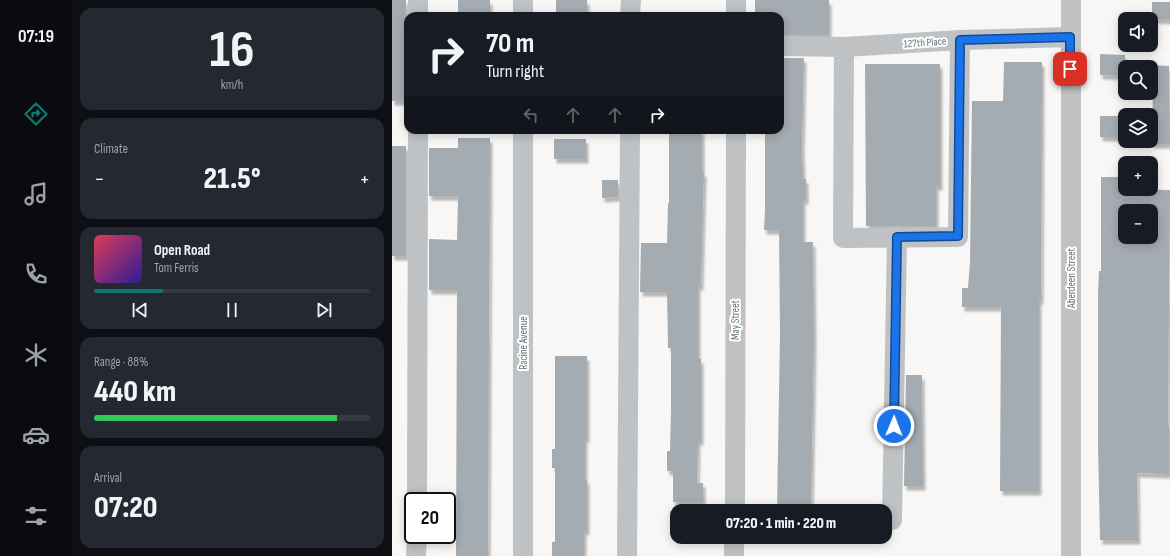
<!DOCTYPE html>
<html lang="en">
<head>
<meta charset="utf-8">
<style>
	:root { --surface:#171b24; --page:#242831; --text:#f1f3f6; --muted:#9ea1a6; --line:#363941; --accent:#0f766e }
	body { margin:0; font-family:"Sofia Sans Condensed",sans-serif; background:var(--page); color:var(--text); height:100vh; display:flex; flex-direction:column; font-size:15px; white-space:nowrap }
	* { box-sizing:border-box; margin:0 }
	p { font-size:13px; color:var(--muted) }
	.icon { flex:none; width:22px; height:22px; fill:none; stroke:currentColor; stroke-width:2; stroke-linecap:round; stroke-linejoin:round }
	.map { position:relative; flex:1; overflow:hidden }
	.drawer { display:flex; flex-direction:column; gap:8px; padding:8px; background:#0d0f14; width:320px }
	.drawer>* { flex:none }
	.top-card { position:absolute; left:12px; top:12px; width:380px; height:122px; border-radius:12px; box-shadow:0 2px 10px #0003; background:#171b24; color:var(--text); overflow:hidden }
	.controls { position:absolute; left:726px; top:12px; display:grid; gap:8px }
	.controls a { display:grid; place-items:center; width:40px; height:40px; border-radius:8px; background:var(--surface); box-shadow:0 2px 10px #0003; font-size:20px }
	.speed { position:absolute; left:12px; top:492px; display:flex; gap:8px; font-size:20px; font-weight:700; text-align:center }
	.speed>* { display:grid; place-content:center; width:52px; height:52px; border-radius:50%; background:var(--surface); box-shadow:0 2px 10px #0003; line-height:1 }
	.speed .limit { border:2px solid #111; border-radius:6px; background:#fff; color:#111 }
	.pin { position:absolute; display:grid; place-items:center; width:34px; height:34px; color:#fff; margin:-17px; border-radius:8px; box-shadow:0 2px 6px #0006 }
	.me { position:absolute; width:44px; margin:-22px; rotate:1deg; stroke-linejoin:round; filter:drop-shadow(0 0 3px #0008) }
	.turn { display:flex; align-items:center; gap:14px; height:84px; padding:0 16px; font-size:18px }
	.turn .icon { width:52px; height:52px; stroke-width:2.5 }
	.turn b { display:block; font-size:28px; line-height:34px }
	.lanes { display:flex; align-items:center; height:38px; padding:0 16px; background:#0003; justify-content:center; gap:20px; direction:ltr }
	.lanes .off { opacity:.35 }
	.big { font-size:30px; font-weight:800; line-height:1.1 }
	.drawer .card { flex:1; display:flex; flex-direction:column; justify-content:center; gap:6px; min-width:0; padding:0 14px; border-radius:12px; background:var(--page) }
	.drawer .dial { align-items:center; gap:0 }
	.dial b { font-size:52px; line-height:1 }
	.song { display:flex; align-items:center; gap:12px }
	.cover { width:48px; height:48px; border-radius:6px; background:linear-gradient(135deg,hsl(350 70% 55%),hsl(250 70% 35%)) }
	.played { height:4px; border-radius:2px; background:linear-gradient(90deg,var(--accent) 25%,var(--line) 25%) }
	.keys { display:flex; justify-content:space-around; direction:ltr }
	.heat { display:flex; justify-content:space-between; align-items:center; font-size:22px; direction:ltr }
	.charge { height:6px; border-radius:3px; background:linear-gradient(90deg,#34c759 88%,var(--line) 0) }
	.trip { position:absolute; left:278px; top:504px; width:222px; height:40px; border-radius:12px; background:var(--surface); box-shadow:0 2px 10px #0003; font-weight:800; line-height:40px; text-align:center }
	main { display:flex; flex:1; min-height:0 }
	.dock { display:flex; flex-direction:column; width:72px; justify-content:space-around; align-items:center; background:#090b0e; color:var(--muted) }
	.dock .icon { width:28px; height:28px }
	.dock .current { color:var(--accent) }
	.dock b { font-size:18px; color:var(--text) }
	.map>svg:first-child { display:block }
</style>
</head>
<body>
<main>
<nav class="dock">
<b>07:19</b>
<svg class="icon current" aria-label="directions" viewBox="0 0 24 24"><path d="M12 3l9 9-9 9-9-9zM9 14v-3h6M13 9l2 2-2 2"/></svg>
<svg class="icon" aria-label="music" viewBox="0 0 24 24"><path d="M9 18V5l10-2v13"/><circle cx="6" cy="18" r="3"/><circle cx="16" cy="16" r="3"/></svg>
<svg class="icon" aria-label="phone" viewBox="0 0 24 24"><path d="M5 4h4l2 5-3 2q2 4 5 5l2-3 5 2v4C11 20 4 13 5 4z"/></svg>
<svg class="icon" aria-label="climate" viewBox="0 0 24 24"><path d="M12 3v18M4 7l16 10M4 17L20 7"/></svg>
<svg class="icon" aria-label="car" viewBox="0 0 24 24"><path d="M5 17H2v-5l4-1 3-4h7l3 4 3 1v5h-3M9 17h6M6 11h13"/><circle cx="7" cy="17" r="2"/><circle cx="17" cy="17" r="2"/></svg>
<svg class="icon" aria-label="filters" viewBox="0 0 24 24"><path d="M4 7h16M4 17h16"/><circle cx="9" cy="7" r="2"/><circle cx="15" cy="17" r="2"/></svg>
</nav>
<section class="drawer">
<div class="card dial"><b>16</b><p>km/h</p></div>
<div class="card"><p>Climate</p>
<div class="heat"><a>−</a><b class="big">21.5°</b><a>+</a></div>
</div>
<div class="card">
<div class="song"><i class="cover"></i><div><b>Open Road</b><p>Tom Ferris</p></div></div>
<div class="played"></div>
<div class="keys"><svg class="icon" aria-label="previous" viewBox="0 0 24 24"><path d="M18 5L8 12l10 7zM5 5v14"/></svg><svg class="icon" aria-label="pause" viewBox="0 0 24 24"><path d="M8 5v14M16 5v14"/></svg><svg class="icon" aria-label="next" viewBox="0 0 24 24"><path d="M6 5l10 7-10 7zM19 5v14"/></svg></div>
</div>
<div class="card"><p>Range · 88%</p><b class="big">440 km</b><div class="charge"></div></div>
<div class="card"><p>Arrival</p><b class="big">07:20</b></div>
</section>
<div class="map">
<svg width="778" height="556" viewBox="0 0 778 556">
	<defs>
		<filter id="shadow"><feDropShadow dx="2.5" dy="4.5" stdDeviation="1" flood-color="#0004"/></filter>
	</defs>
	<rect width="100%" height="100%" fill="#f8f7f5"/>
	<path fill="#a5acb1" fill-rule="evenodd" filter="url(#shadow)" d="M0,0H14L16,101H0Z
		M66,0H98V16H66Z
		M164,0H195V16H164Z
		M363,0H437V35H388V16H363Z
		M760,2H778V20L760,19Z
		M708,54L733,55V76L708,75Z
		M388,58H412L410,148L411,179H414V200H411V242H421L422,341L419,510H385L388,336L387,230H372L373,209V130H388Z
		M612,62H650L649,300H647V491H608L609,307H570V288H576L578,262L580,101H611Z
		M473,64H548V186H544V226H474Z
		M759,65L777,66L778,144H760L761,83H759Z
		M708,116H733V137H708Z
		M277,130H310V172H312L309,286H306V359H309V441H306L305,483H311V502H281V471H275V451H278L279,410V348H276L275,292H248L249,243H275L276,203H277Z
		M66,138H98L96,556H64L65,290H37V239L65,240L66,196H37V148H66Z
		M162,139H194V159H162Z
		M0,146H14V256H0Z
		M709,177H733V189L778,190L776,426H777V474L745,473L746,540H708L706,446V292L707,271H709ZM733,211H759V239H733Z
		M210,180H226V197L210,198Z
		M163,356H195V438H193V480H195V531H192V556H160V542H163V468H160V449H163Z
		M514,375H530L531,486H512Z"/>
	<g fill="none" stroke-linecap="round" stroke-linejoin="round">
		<path stroke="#bec2c4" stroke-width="20" d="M679,0V556
			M26,16V0
			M131,16V0
			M238,16L239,0
			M344,16V0
			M388,46L452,47L568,40L678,37
			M452,47L451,238L566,237L568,40
			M25,501L26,130
			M343,511L344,130
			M493,520H500L505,237
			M24,556L25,535
			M131,556V130
			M235,556L238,130
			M342,556V537"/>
	</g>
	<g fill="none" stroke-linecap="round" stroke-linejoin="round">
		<g stroke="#114b97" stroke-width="10">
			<path id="route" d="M502,426L505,237L566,236L568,40L678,37V69"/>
		</g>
		<use href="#route" stroke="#1a73e8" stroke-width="7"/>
	</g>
	<g text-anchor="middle" stroke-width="4" stroke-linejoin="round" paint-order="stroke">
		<g font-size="11" fill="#66747c" stroke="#fff">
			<text transform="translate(533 42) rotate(-4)" y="4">127th Place</text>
			<text transform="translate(679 278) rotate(-90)" y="4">Aberdeen Street</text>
			<text transform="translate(343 320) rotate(-90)" y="4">May Street</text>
			<text transform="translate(131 343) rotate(-90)" y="4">Racine Avenue</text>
		</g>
	</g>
</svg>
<div class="controls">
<a><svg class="icon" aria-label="sound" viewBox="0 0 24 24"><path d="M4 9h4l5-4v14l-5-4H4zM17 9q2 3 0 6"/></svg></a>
<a><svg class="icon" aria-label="search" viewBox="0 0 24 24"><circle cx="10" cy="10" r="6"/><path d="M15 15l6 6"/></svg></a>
<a><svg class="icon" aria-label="layers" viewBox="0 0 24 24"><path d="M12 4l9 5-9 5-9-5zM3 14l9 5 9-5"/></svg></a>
<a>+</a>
<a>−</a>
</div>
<div class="speed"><div class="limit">20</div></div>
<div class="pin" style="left:678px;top:69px;background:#d93025"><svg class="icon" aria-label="arrive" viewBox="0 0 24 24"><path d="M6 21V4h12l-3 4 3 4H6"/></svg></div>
<svg class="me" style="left:502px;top:426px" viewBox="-20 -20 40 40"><circle r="17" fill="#1a73e8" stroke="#fff" stroke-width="3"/><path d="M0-11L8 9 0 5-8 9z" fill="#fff"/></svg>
<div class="trip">07:20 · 1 min · 220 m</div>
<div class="top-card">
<div class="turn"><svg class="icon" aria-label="right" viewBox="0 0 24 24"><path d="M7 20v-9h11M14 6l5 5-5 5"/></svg><div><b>70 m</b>Turn right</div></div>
<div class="lanes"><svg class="icon off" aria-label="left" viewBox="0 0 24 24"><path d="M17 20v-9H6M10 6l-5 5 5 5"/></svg><svg class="icon off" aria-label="ahead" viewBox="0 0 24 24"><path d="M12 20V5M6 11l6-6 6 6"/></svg><svg class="icon off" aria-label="ahead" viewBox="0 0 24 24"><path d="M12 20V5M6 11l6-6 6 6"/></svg><svg class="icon" aria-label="right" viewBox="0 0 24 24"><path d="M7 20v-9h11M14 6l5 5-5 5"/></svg></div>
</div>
</div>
</main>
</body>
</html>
